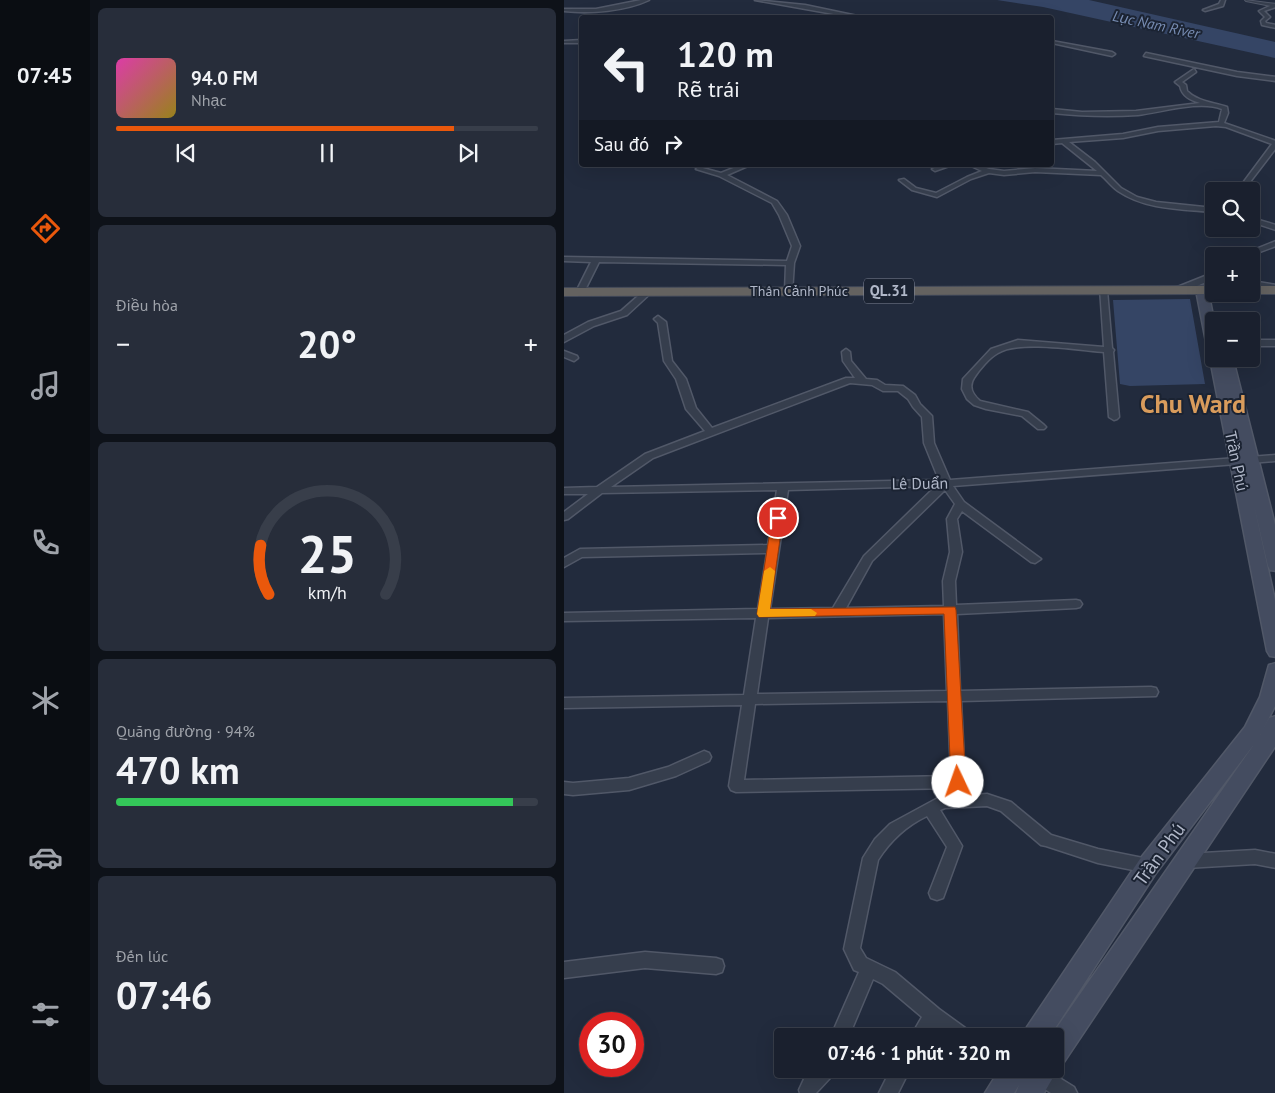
<!DOCTYPE html>
<html lang="vi">
<head>
<meta charset="utf-8">
<style>
	:root { --surface:#1a202e; --page:#272d3a; --text:#f1f3f6; --muted:#9fa3aa; --line:#383e4a; --accent:#ea580c }
	body { margin:0; font-family:"PT Sans",sans-serif; background:var(--page); color:var(--text); height:100vh; display:flex; flex-direction:column; font-size:19px; white-space:nowrap }
	* { box-sizing:border-box; margin:0 }
	p { font-size:16px; color:var(--muted) }
	.icon { flex:none; width:28px; height:28px; fill:none; stroke:currentColor; stroke-width:2; stroke-linecap:round; stroke-linejoin:round }
	.map { position:relative; flex:1; overflow:hidden }
	.drawer { display:flex; flex-direction:column; gap:8px; padding:8px; background:#0e1219; width:474px }
	.drawer>* { flex:none }
	.banner { position:absolute; left:15px; top:15px; width:475px; height:152px; border-radius:5px; box-shadow:0 5px 20px #0002,0 0 0 1px var(--line); background:#1a202e; color:var(--text); overflow:hidden }
	.buttons { position:absolute; left:641px; top:182px; display:grid; gap:10px }
	.buttons a { display:grid; place-items:center; width:55px; height:55px; border-radius:5px; background:var(--surface); box-shadow:0 5px 20px #0002,0 0 0 1px var(--line); font-size:25px }
	.speed { position:absolute; left:15px; top:1012px; display:flex; gap:10px; font-size:25px; font-weight:700; text-align:center }
	.speed>* { display:grid; place-content:center; width:65px; height:65px; border-radius:50%; background:var(--surface); box-shadow:0 5px 20px #0002,0 0 0 1px var(--line); line-height:1 }
	.speed .limit { border:8px solid #d22; background:#fff; color:#111 }
	.pin { position:absolute; display:grid; place-items:center; width:42px; height:42px; color:#fff; margin:-21px; border:2px solid #fff; border-radius:50%; box-shadow:0 1px 5px #0007 }
	.me { position:absolute; width:55px; margin:-28px; rotate:357deg; stroke-linejoin:round; filter:drop-shadow(0 0 4px #0008) }
	.turn { display:flex; align-items:center; gap:18px; height:105px; padding:0 15px; font-size:22px }
	.turn .icon { width:65px; height:65px; stroke-width:2.5 }
	.turn b { display:block; font-size:35px; line-height:42px }
	.then { display:flex; align-items:center; height:48px; padding:0 15px; background:#0003; gap:10px; font-size:19px }
	.big { font-size:38px; font-weight:600; line-height:1.1 }
	.drawer .tile { flex:1; display:flex; flex-direction:column; justify-content:center; gap:8px; min-width:0; padding:0 18px; border-radius:8px; background:var(--page) }
	.drawer .dial { align-items:center; gap:0 }
	.dial svg { height:130px; overflow:visible; fill:none; stroke:var(--line); stroke-width:7; stroke-linecap:round; text-anchor:middle }
	.dial text { fill:var(--text); stroke:none }
	.song { display:flex; align-items:center; gap:15px }
	.cover { width:60px; height:60px; border-radius:8px; background:linear-gradient(135deg,hsl(320 70% 55%),hsl(50 70% 35%)) }
	.played { height:5px; border-radius:2px; background:linear-gradient(90deg,var(--accent) 80%,var(--line) 80%) }
	.keys { display:flex; justify-content:space-around; direction:ltr }
	.heat { display:flex; justify-content:space-between; align-items:center; font-size:28px; direction:ltr }
	.charge { height:8px; border-radius:4px; background:linear-gradient(90deg,#34c759 94%,var(--line) 0) }
	.trip { position:absolute; left:210px; top:1028px; width:290px; height:50px; border-radius:5px; background:var(--surface); box-shadow:0 5px 20px #0002,0 0 0 1px var(--line); font-weight:600; line-height:50px; text-align:center }
	main { display:flex; flex:1; min-height:0 }
	.menu { display:flex; flex-direction:column; width:90px; justify-content:space-around; align-items:center; background:#0a0d12; color:var(--muted) }
	.menu .icon { width:35px; height:35px }
	.menu .active { color:var(--accent) }
	.menu b { font-size:22px; color:var(--text) }
	.map>svg:first-child { display:block }
</style>
</head>
<body>
<main>
<nav class="menu">
<b>07:45</b>
<svg class="icon active" aria-label="directions" viewBox="0 0 24 24"><path d="M12 3l9 9-9 9-9-9zM9 14v-3h6M13 9l2 2-2 2"/></svg>
<svg class="icon" aria-label="music" viewBox="0 0 24 24"><path d="M9 18V5l10-2v13"/><circle cx="6" cy="18" r="3"/><circle cx="16" cy="16" r="3"/></svg>
<svg class="icon" aria-label="phone" viewBox="0 0 24 24"><path d="M5 4h4l2 5-3 2q2 4 5 5l2-3 5 2v4C11 20 4 13 5 4z"/></svg>
<svg class="icon" aria-label="climate" viewBox="0 0 24 24"><path d="M12 3v18M4 7l16 10M4 17L20 7"/></svg>
<svg class="icon" aria-label="car" viewBox="0 0 24 24"><path d="M5 17H2v-5l4-1 3-4h7l3 4 3 1v5h-3M9 17h6M6 11h13"/><circle cx="7" cy="17" r="2"/><circle cx="17" cy="17" r="2"/></svg>
<svg class="icon" aria-label="filters" viewBox="0 0 24 24"><path d="M4 7h16M4 17h16"/><circle cx="9" cy="7" r="2"/><circle cx="15" cy="17" r="2"/></svg>
</nav>
<section class="drawer">
<div class="tile">
<div class="song"><i class="cover"></i><div><b>94.0 FM</b><p>Nhạc</p></div></div>
<div class="played"></div>
<div class="keys"><svg class="icon" aria-label="previous" viewBox="0 0 24 24"><path d="M18 5L8 12l10 7zM5 5v14"/></svg><svg class="icon" aria-label="pause" viewBox="0 0 24 24"><path d="M8 5v14M16 5v14"/></svg><svg class="icon" aria-label="next" viewBox="0 0 24 24"><path d="M6 5l10 7-10 7zM19 5v14"/></svg></div>
</div>
<div class="tile"><p>Điều hòa</p>
<div class="heat"><a>−</a><b class="big">20°</b><a>+</a></div>
</div>
<div class="tile dial"><svg viewBox="0 0 100 80">
<path d="M14 69A42 42 0 1 1 86 69"/>
<path d="M14 69A42 42 0 0 1 9 39" stroke="#ea580c"/>
<text x="50" y="56" font-size="32" font-weight="700">25</text>
<text x="50" y="72" font-size="11">km/h</text>
</svg></div>
<div class="tile"><p>Quãng đường · 94%</p><b class="big">470 km</b><div class="charge"></div></div>
<div class="tile"><p>Đến lúc</p><b class="big">07:46</b></div>
</section>
<div class="map">
<svg width="712" height="1093" viewBox="0 0 712 1093">
	<rect width="100%" height="100%" fill="#222b3d"/>
	<path fill="#354565" d="M433,0H525L711,42V58L479,7Z
		M626,299L641,384L566,386L556,384L549,300Z"/>
	<g fill="none" stroke-linecap="round" stroke-linejoin="round">
		<g stroke="#515868" stroke-width="3">
			<path id="minor" d="M77,0H85C62,11 26,14 0,11V9H32Z
				M191,0L241,5L303,18H292Z
				M657,0H661L659,6L641,11L639,10L655,4Z
				M708,5H712V7L700,11L706,17L701,21L702,23L712,25V28L698,25L697,21L701,17L695,11Z
				M18,40V43H0V41Z
				M488,41L548,52L551,54L548,56L488,43Z
				M582,53L673,72L712,77V81L673,76L580,56Z
				M630,69L632,72L618,82L622,85L623,91C634,102 649,102 663,107L664,113L660,123L712,141V148L679,191H673L708,144L662,127L652,126L594,131L559,138L505,142L531,162L557,188L573,197L592,202L650,208V212C618,209 582,210 554,191C548,187 543,180 537,175L471,172L440,175L425,173L407,179L373,197L348,190L335,180L340,179L352,188L372,193L403,177L418,171L405,165H414L425,169L440,171L471,168L533,171L498,143L488,144V140L559,134L594,127L655,122L658,109C636,100 598,112 574,115C545,117 516,116 488,113V109L518,112L572,111L636,103C626,100 618,96 616,86L611,82Z
				M177,165H186L163,175L213,201L223,215L236,246L230,263L228,293L221,291L222,265L35,262L20,292L13,294L12,292L27,262L0,261V257L223,261L228,246L215,215L208,203L155,176L132,169L135,167L157,173Z
				M378,165H388L371,171L368,169Z
				M688,218L712,225V230L688,222Z
				M712,241V246L685,256H675Z
				M641,276L648,278C641,284 613,295 606,290Z
				M688,281L712,285V290L688,285Z
				M536,288L543,290L548,348L550,350L549,352L555,417L553,419L550,420L545,417L540,352C514,350 455,340 434,353C426,357 415,370 410,378C404,387 409,395 416,401L464,412L480,425L482,427L480,429H474L458,416L422,409L410,405L403,399L398,389L399,379L427,349L454,340L540,347Z
				M82,289L89,291L63,315L30,326L0,342V335L24,322L57,311Z
				M94,316L102,322L108,361L122,379L132,408L148,428L282,378H291L279,361L278,352L282,349L286,352L287,361L302,379L313,380L321,385L339,386L351,395L356,404L368,416L370,443L386,480L712,455V461L389,486L400,502L477,559L471,563L467,562L398,511L393,519L398,552L391,581L392,605L512,600L516,601L518,604L516,607L512,608L393,614L396,691L587,687L592,688L594,692L592,696L397,701L401,782L399,786L394,788L172,792L167,790L165,786L178,705L0,708V698L180,695L192,618L0,621V613L194,609L203,553L18,557L0,567V558L16,549L204,545L213,490L38,493L4,519L0,520V512L24,494H0V488L33,487L81,454L141,431L122,409L112,379L100,361L94,323L90,319ZM286,383L308,385L319,391H334L344,399L349,407L358,417L360,443L375,480L47,487L89,458ZM372,486L300,556L269,608L206,609L224,490ZM381,490L391,504L383,519L386,552L379,581L380,606L282,608L308,561ZM380,614L383,691L193,694L204,618ZM384,701L387,776L180,780L191,704Z
				M688,340H712V346H688Z
				M0,351L13,356L14,358L10,361L0,357Z
				M140,751L145,753L147,757L145,761L112,776L65,790L9,795L0,794V782L9,783L65,778L104,767Z
				M423,794L447,802L487,835L534,849L584,859L589,861L592,866L589,871L584,873L534,863L482,846L477,845L437,811L423,806L381,808L376,810L398,846L379,898L373,900L367,898L365,893L383,847L363,816C342,826 327,840 314,860L296,948L302,958L331,972L375,1009L404,1030L407,1036H384L371,1027L366,1036H347L358,1017L319,984L309,979L285,1036H267L295,972L290,970L280,949L299,858L311,839L326,824L374,798Z
				M691,850L712,854V868L691,864L622,868L617,866L614,861L617,856L622,854Z
				M81,952L152,958L158,960L160,966L158,972L152,974L81,968L0,978V962Z
				M251,1069H271L266,1078L252,1093H236L235,1090L241,1077Z
				M327,1069H346L334,1093H315Z
				M456,1069H481L510,1087L513,1093H487L459,1075Z"/>
		</g>
		<g stroke="#515868" stroke-width="2">
			<path id="tertiary" d="M681,0L712,4V7L682,1Z"/>
		</g>
		<g stroke="#515868" stroke-width="3">
			<path id="secondary" d="M638,287L644,290L650,321V359H669L712,529V571L706,570L704,566L689,501L712,605V657L706,656L703,651L646,359L650,356L644,352L632,290Z
				M712,663V704L696,735L705,718L712,716V745L500,1062L492,1065L494,1069L480,1093H452L455,1085L450,1093H421L436,1069H464L461,1076L466,1069H491V1036H487L691,743L592,873L486,1036H460L463,1027L576,859L681,727L696,697L705,665Z"/>
		</g>
		<g stroke="#414858" stroke-width="2">
			<path id="trunk" d="M650,286V294L0,296V288Z
				M688,286H712V294H687Z"/>
		</g>
		<use href="#minor" fill="#363e4d" fill-rule="evenodd"/>
		<use href="#tertiary" fill="#363e4d" fill-rule="evenodd"/>
		<use href="#secondary" fill="#444c60" fill-rule="evenodd"/>
		<use href="#trunk" fill="#646260" fill-rule="evenodd"/>
	</g>
	<path fill="#ea580c" stroke="#983908" d="M214,514L219,518L206,609L391,607L392,610L402,782L399,786L394,787L389,786L387,782L380,614L195,617L193,614L208,518Z"/>
	<path fill="#f59e0b" d="M206,567L211,571L206,609H247L253,613L251,616L195,617L193,614L200,571Z"/>
	<g text-anchor="middle" stroke-width="4" stroke-linejoin="round" paint-order="stroke">
		<g font-size="14" fill="#b1b8c9" stroke="#1b2332">
			<text x="235" y="296">Thân Cảnh Phúc</text>
		</g>
		<g font-size="15" font-style="italic" fill="#778cb2" stroke="#1b2332">
			<text transform="translate(592 25) rotate(12)" y="5">Lục Nam River</text>
		</g>
		<rect fill="#1b2332" stroke="#848b9c" stroke-width="1" x="300" y="278.5" width="50" height="25" rx="4"/>
		<g font-size="15" font-weight="bold" fill="#b1b8c9">
			<text x="325" y="296">QL.31</text>
		</g>
		<g font-size="16" fill="#b1b8c9" stroke="#1b2332">
			<text transform="translate(673 461) rotate(78)" y="6">Trần Phú</text>
			<text transform="translate(356 483) rotate(-1)" y="6">Lê Duẩn</text>
		</g>
		<g font-size="19" fill="#b1b8c9" stroke="#1b2332">
			<text transform="translate(595 854) rotate(-54)" y="7">Trần Phú</text>
		</g>
		<g font-size="26" font-weight="bold" fill="#d99c5c" stroke="#1b2332">
			<text x="629" y="413">Chu Ward</text>
		</g>
	</g>
</svg>
<div class="buttons">
<a><svg class="icon" aria-label="search" viewBox="0 0 24 24"><circle cx="10" cy="10" r="6"/><path d="M15 15l6 6"/></svg></a>
<a>+</a>
<a>−</a>
</div>
<div class="speed"><div class="limit">30</div></div>
<div class="pin" style="left:214px;top:518px;background:#d93025"><svg class="icon" aria-label="arrive" viewBox="0 0 24 24"><path d="M6 21V4h12l-3 4 3 4H6"/></svg></div>
<svg class="me" style="left:394px;top:782px" viewBox="-20 -20 40 40"><circle r="19" fill="#fff"/><path d="M0-13L10 11 0 6-10 11z" fill="#ea580c"/></svg>
<div class="trip">07:46 · 1 phút · 320 m</div>
<div class="banner">
<div class="turn"><svg class="icon" aria-label="left" viewBox="0 0 24 24"><path d="M17 20v-9H6M10 6l-5 5 5 5"/></svg><div><b>120 m</b>Rẽ trái</div></div>
<div class="then">Sau đó<svg class="icon" aria-label="right" viewBox="0 0 24 24"><path d="M7 20v-9h11M14 6l5 5-5 5"/></svg></div>
</div>
</div>
</main>
</body>
</html>
